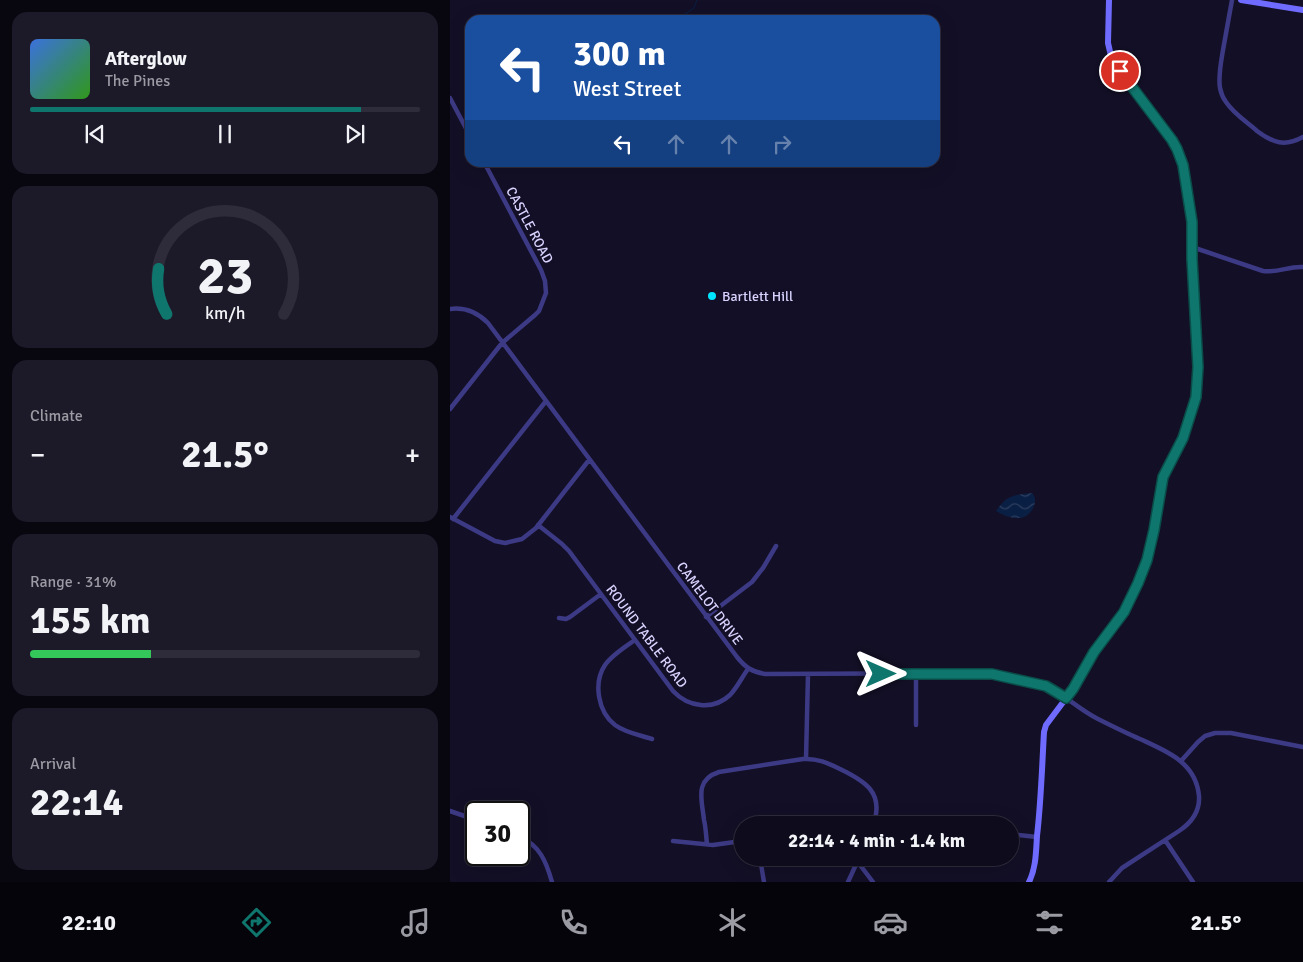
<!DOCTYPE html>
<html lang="en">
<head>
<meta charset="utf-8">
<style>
	:root { --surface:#0e0b1c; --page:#1c1929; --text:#f1f3f6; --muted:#9b9ba3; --line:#2e2b3b; --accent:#0f766e }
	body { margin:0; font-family:Signika,sans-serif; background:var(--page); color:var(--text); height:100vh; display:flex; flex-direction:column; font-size:19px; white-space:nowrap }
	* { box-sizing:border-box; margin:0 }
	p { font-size:16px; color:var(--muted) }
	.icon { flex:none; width:28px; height:28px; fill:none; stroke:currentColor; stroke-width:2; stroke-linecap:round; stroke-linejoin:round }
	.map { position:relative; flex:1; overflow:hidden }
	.panel { display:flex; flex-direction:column; gap:12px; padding:12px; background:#08060f; width:450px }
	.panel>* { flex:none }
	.banner { position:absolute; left:15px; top:15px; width:475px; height:152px; border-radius:15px; box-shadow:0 5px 20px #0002,0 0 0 1px var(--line); background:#1a4fa0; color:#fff; overflow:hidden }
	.speed { position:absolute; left:15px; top:801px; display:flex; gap:10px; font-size:25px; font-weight:700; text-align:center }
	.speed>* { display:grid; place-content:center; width:65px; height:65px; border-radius:50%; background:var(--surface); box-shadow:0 5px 20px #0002,0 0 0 1px var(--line); line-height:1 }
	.speed .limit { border:2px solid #111; border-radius:8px; background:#fff; color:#111 }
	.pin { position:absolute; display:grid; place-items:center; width:42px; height:42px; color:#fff; margin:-21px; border:2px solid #fff; border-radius:50%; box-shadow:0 1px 5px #0007 }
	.me { position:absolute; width:55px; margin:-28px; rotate:90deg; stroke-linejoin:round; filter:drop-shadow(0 0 4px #0008) }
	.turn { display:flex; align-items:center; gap:18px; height:105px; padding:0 25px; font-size:22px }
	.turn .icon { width:65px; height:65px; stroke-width:2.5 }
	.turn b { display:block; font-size:35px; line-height:42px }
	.lanes { display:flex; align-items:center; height:48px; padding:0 25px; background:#0003; justify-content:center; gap:25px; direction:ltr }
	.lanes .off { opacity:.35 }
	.big { font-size:38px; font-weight:700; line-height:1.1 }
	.panel .tile { flex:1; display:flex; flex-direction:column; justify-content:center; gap:8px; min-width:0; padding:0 18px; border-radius:15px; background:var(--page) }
	.panel .dial { align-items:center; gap:0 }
	.dial svg { height:130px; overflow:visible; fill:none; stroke:var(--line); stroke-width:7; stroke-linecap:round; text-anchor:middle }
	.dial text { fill:var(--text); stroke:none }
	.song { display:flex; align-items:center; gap:15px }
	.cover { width:60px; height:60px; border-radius:8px; background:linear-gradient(135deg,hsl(220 70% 55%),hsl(110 70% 35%)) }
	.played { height:5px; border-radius:2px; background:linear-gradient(90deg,var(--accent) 85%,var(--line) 85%) }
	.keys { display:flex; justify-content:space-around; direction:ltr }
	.heat { display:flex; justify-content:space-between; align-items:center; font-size:28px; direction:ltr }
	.charge { height:8px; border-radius:4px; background:linear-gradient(90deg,#34c759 31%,var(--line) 0) }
	.trip { position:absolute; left:284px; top:816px; width:285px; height:50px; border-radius:25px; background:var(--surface); box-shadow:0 5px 20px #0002,0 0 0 1px var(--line); font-weight:700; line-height:50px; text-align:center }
	.tabs { display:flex; height:80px; justify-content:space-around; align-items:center; background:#06040b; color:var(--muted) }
	.tabs .icon { width:35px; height:35px }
	.tabs .on { color:var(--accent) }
	.tabs b { font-size:22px; color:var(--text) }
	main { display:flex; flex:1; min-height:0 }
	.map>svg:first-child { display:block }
</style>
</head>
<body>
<main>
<section class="panel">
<div class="tile">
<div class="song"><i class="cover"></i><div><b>Afterglow</b><p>The Pines</p></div></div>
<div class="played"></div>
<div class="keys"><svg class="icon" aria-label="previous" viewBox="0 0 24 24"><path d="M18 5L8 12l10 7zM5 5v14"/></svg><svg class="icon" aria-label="pause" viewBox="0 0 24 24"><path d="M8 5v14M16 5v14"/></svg><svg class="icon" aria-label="next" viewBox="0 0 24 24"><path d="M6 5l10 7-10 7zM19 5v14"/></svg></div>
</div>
<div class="tile dial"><svg viewBox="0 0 100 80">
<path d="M14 69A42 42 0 1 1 86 69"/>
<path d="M14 69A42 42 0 0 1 9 41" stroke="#0f766e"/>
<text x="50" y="56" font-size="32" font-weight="700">23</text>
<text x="50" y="72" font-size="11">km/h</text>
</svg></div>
<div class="tile"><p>Climate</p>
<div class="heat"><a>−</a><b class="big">21.5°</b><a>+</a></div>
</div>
<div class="tile"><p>Range · 31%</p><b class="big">155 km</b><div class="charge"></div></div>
<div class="tile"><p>Arrival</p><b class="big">22:14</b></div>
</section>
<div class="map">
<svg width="853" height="882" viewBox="0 0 853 882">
	<defs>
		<pattern id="water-waves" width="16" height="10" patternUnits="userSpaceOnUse" patternTransform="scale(1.25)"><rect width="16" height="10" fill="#0a1f44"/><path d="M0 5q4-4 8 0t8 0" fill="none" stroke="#2d3f60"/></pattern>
	</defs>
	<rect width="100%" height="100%" fill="#130f26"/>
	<path fill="url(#water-waves)" d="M582,493C590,501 581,517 570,518C561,519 553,515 546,511C557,495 564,495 582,493Z"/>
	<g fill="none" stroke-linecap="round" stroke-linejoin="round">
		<path stroke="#0a1f44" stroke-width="1" d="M226,20L244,8L247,0"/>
		<path stroke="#3d3a85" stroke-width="4.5" d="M782,0C779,17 776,33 773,50C771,62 768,76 770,88C771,93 773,98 776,102C784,114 797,122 807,131C823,143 835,147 853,137
			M0,98L20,136
			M742,247L813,271C828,273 839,266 853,267
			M0,309C15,307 27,312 38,323L287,657C295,667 302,672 315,674L533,673C551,675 588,682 604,690C619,699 632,711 648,719C662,726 676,733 690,739C716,751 746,762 749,796C750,812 741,823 729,831L672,868L659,882
			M0,409L52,343L85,315L89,311L96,293L95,281L91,270L34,162
			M0,517L45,541L55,543L72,539L86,528L139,460
			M3,519L96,401
			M88,525L112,544L119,551L223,691C238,707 263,711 280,695C287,688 292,677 298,669
			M256,617L302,582L313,568L326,546
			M109,618L116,619L120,617L151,594
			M185,640C175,647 162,655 155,665C143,683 148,712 165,725C176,733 190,735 202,739
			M466,725V674
			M356,759L358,674
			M731,761L748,742L755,736L765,733H781L853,747
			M0,811L26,820
			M560,834L587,837
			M69,836C90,846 96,861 102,882
			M715,840L743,882
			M223,841L263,845L292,841
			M257,844C256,836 256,828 254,820C252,800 244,780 269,772L353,759C367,758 378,763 390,769C415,781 435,793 423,825
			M310,858L314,882
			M403,858L407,861L423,882
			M398,882L409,858"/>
		<path stroke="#6f6bff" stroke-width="6" d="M791,0L853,10
			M579,882C586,868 586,852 587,836C591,802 592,767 594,732L596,725L623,689L644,652L674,613L684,593L697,560L705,531L713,477L733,438L746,397L748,367L742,259V222L733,165L727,149L722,140L670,71L661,56L658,43L659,0"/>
	</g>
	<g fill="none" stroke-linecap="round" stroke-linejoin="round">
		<g stroke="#0a4d48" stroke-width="12">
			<path id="route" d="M431,674H542L596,686L616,698L623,689L644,652L674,612L688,583L697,560L704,530L713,477L733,438L746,397L748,367L742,259V222L733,165L727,149L722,140L670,71"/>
		</g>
		<use href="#route" stroke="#0f766e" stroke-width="9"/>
	</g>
	<circle fill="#00e5ff" stroke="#130f26" stroke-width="2" cx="262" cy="296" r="5"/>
	<g text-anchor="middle" stroke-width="5" stroke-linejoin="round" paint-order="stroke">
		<g font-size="14" fill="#d9d4ff" stroke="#130f26">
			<text transform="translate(80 225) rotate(62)" y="5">CASTLE ROAD</text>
			<text transform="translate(260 603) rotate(53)" y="5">CAMELOT DRIVE</text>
			<text transform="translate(197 636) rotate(53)" y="5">ROUND TABLE ROAD</text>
		</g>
		<g font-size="14" fill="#d9d4ff" stroke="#130f26" text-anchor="start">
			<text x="272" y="301">Bartlett Hill</text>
		</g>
	</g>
</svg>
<div class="speed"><div class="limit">30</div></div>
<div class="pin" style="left:670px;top:71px;background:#d93025"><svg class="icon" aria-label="arrive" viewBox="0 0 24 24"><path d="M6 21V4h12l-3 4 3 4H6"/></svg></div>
<svg class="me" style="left:431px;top:674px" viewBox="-20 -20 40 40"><path d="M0-17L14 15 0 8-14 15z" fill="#0f766e" stroke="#fff" stroke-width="4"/></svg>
<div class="trip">22:14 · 4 min · 1.4 km</div>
<div class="banner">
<div class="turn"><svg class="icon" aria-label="left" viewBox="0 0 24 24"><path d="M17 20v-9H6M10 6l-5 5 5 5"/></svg><div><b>300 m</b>West Street</div></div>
<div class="lanes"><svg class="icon" aria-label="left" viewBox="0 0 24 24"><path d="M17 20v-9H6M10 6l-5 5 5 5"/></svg><svg class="icon off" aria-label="ahead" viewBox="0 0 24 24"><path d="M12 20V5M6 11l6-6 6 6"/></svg><svg class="icon off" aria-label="ahead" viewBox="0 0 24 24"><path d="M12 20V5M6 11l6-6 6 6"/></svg><svg class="icon off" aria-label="right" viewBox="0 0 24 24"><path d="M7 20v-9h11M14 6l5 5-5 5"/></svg></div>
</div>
</div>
</main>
<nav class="tabs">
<b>22:10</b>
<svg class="icon on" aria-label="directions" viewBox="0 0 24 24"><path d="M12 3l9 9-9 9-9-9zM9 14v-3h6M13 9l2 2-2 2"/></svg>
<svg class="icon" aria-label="music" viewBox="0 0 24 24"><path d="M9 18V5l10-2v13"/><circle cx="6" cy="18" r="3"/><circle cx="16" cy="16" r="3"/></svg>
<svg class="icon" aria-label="phone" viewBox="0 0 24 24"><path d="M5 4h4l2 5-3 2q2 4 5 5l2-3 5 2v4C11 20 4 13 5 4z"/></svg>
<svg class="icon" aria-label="climate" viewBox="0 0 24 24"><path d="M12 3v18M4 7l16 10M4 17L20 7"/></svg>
<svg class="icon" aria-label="car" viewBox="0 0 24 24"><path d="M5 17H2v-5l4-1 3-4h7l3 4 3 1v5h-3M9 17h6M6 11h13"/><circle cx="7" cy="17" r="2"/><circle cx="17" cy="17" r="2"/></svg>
<svg class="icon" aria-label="filters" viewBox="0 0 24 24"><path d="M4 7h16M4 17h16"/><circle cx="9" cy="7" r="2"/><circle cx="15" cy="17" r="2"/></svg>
<b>21.5°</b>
</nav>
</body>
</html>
